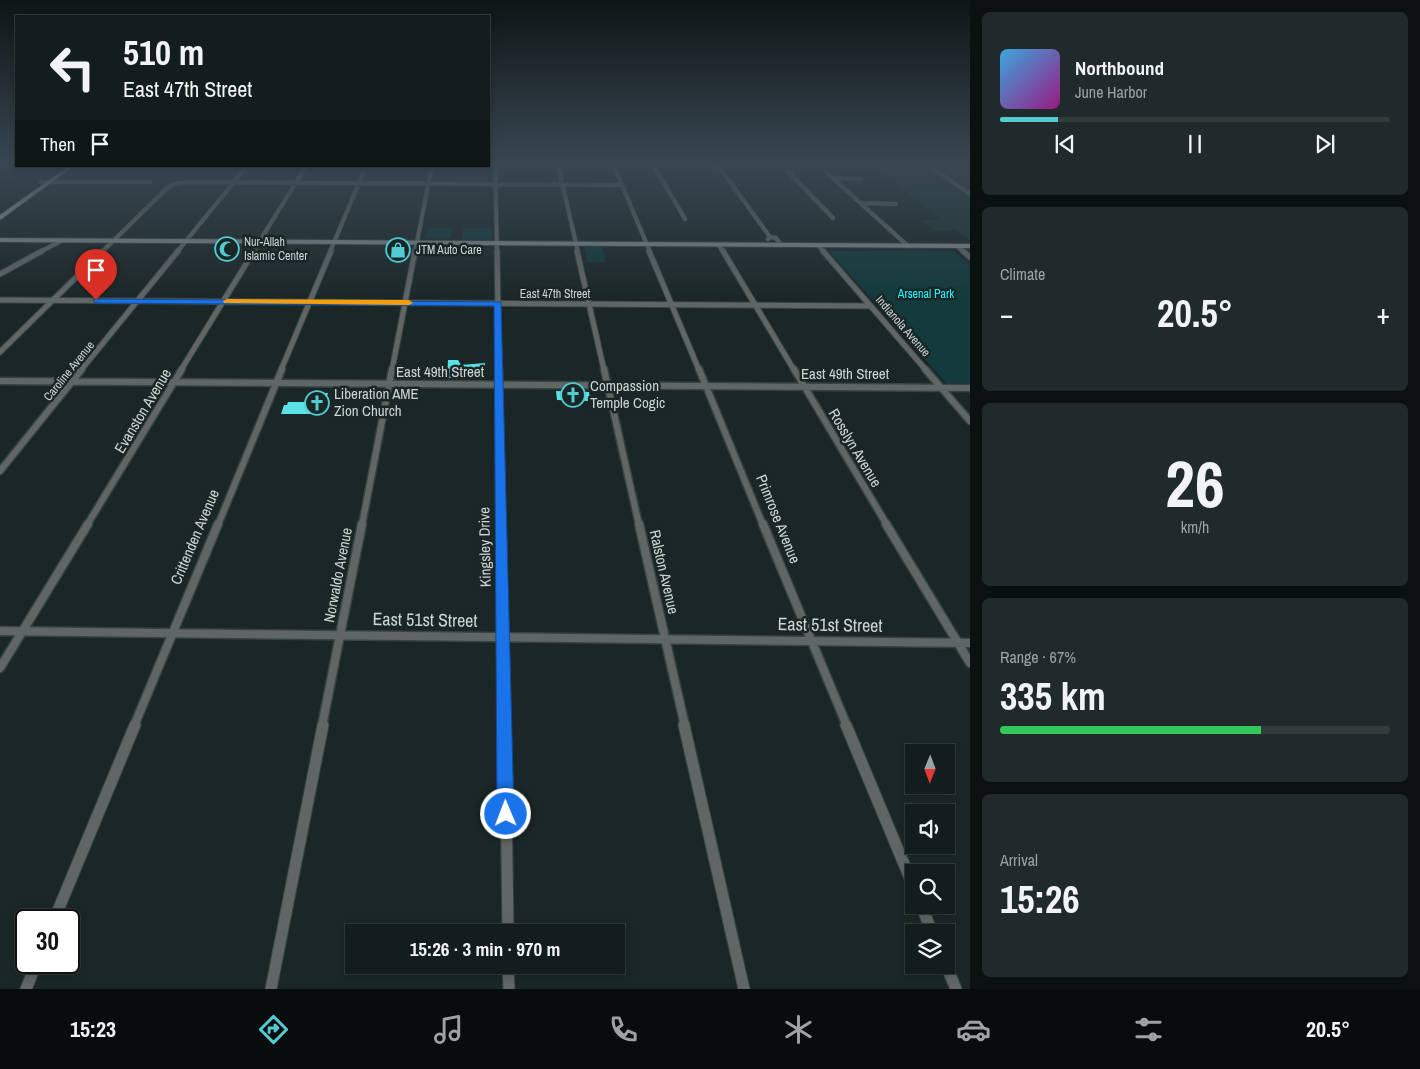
<!DOCTYPE html>
<html lang="en">
<head>
<meta charset="utf-8">
<style>
	:root { --surface:#141d1d; --page:#212a2a; --text:#f1f3f6; --muted:#9da2a4; --line:#333b3b; --accent:#51ccd2 }
	body { margin:0; font-family:"Archivo Narrow",sans-serif; background:var(--page); color:var(--text); height:100vh; display:flex; flex-direction:column; font-size:19px; white-space:nowrap }
	* { box-sizing:border-box; margin:0 }
	p { font-size:16px; color:var(--muted) }
	.icon { flex:none; width:28px; height:28px; fill:none; stroke:currentColor; stroke-width:2; stroke-linecap:round; stroke-linejoin:round }
	.map { position:relative; flex:1; overflow:hidden }
	.sheet { display:flex; flex-direction:column; gap:12px; padding:12px; background:#0b1010; width:450px }
	.sheet>* { flex:none }
	.guide { position:absolute; left:15px; top:15px; width:475px; height:152px; border-radius:0px; box-shadow:0 2px 8px #0003,0 0 0 1px var(--line); background:#141d1d; color:var(--text); overflow:hidden }
	.needle { width:32px; rotate:181deg }
	.tools { position:absolute; left:905px; top:744px; display:grid; gap:10px }
	.tools a { display:grid; place-items:center; width:50px; height:50px; border-radius:0px; background:var(--surface); box-shadow:0 2px 8px #0003,0 0 0 1px var(--line); font-size:25px }
	.speed { position:absolute; left:15px; top:909px; display:flex; gap:10px; font-size:25px; font-weight:700; text-align:center }
	.speed>* { display:grid; place-content:center; width:65px; height:65px; border-radius:50%; background:var(--surface); box-shadow:0 2px 8px #0003,0 0 0 1px var(--line); line-height:1 }
	.speed .limit { border:2px solid #111; border-radius:8px; background:#fff; color:#111 }
	.pin { position:absolute; display:grid; place-items:center; width:42px; height:42px; color:#fff; margin:-51px -21px; border-radius:50% 50% 50% 0; rotate:-45deg; box-shadow:0 0 5px #0007 }
	.pin .icon { rotate:45deg }
	.me { position:absolute; width:55px; margin:-28px; rotate:359deg; stroke-linejoin:round; filter:drop-shadow(0 0 4px #0008) }
	.turn { display:flex; align-items:center; gap:18px; height:105px; padding:0 25px; font-size:22px }
	.turn .icon { width:65px; height:65px; stroke-width:2.5 }
	.turn b { display:block; font-size:35px; line-height:42px }
	.then { display:flex; align-items:center; height:48px; padding:0 25px; background:#0003; gap:10px; font-size:19px }
	.big { font-size:38px; font-weight:700; line-height:1.1 }
	.sheet .tile { flex:1; display:flex; flex-direction:column; justify-content:center; gap:8px; min-width:0; padding:0 18px; border-radius:8px; background:var(--page) }
	.sheet .dial { align-items:center; gap:0 }
	.dial b { font-size:65px; line-height:1 }
	.song { display:flex; align-items:center; gap:15px }
	.cover { width:60px; height:60px; border-radius:8px; background:linear-gradient(135deg,hsl(200 70% 55%),hsl(310 70% 35%)) }
	.played { height:5px; border-radius:2px; background:linear-gradient(90deg,var(--accent) 15%,var(--line) 15%) }
	.keys { display:flex; justify-content:space-around; direction:ltr }
	.heat { display:flex; justify-content:space-between; align-items:center; font-size:28px; direction:ltr }
	.charge { height:8px; border-radius:4px; background:linear-gradient(90deg,#34c759 67%,var(--line) 0) }
	.trip { position:absolute; left:345px; top:924px; width:280px; height:50px; border-radius:0px; background:var(--surface); box-shadow:0 2px 8px #0003,0 0 0 1px var(--line); font-weight:700; line-height:50px; text-align:center }
	.dock { display:flex; height:80px; justify-content:space-around; align-items:center; background:#080c0c; color:var(--muted) }
	.dock .icon { width:35px; height:35px }
	.dock .active { color:var(--accent) }
	.dock b { font-size:22px; color:var(--text) }
	main { display:flex; flex:1; min-height:0 }
	.map>svg:first-child { display:block }
</style>
</head>
<body>
<main>
<div class="map">
<svg width="970" height="989" viewBox="0 0 970 989">
	<rect width="100%" height="100%" fill="#1b2727"/>
	<path fill="#1f3334" d="M787,161H970V241L956,230H933L921,220L940,219L878,170L795,168Z"/>
	<path fill="#133a3c" d="M431,228H452L451,238H425L427,229Z
		M463,228H492V241H462Z
		M584,247H602L606,262H587Z
		M829,251H953L970,265V383H946Z"/>
	<path fill="#5ae1e6" d="M448,360H458L461,365L485,363V374L458,373V378H447Z
		M556,391L589,392L590,399H588V401L557,400Z
		M312,393H328L321,414H281L284,405H287L288,402H309Z"/>
	<g fill="none" stroke-linecap="round" stroke-linejoin="round">
		<g stroke="#374343" stroke-width="5">
			<path id="minor-far4" d="M495,161L497,252
				M557,161L578,252
				M612,161L650,252
				M651,161L685,219
				M778,161L833,218
				M922,161L970,194
				M700,162H729L720,168Z
				M720,168L770,237
				M826,172L908,246
				M834,178L861,179
				M41,182H150
				M861,203L896,204
				M768,239L770,237L776,238L781,245
				M719,245L723,252
				M819,246L824,252
				M957,246L964,252
				M40,252L61,241
				M102,252L167,188L173,184L187,182L622,185
				M177,252L247,166
				M253,252L306,166
				M330,252L366,166
				M415,252L432,166"/>
		</g>
		<g stroke="#374343" stroke-width="7">
			<path id="minor-far3" d="M497,251L499,370
				M577,251L604,370
				M649,251L699,370
				M723,251L794,370
				M823,251L926,370
				M963,251L970,257
				M0,274L42,251
				M0,300L871,306
				M0,352L103,251
				M81,370L178,251
				M181,370L254,251
				M281,370L331,251
				M392,370L415,251"/>
		</g>
		<g stroke="#374343" stroke-width="9">
			<path id="minor-far2" d="M499,369L501,525
				M604,369L639,525
				M699,369L763,525
				M794,369L887,525
				M925,369L970,421
				M0,381L970,388
				M0,471L82,369
				M87,525L182,369
				M218,525L282,369
				M362,525L392,369"/>
		</g>
		<g stroke="#374343" stroke-width="11">
			<path id="minor-far1" d="M501,524L505,726
				M639,524L685,726
				M763,524L847,726
				M886,524L970,663
				M0,631L970,643
				M0,668L88,524
				M134,726L218,524
				M322,726L362,524"/>
		</g>
		<g stroke="#374343" stroke-width="13">
			<path id="minor" d="M505,725L508,932
				M684,725L744,989
				M846,725L914,888
				M921,905L932,932
				M54,920L135,725
				M508,965L509,989
				M946,965L956,989
				M26,989L37,962
				M271,989L323,725"/>
		</g>
		<g stroke="#374343" stroke-width="2">
			<path id="secondary" d="M0,238L970,244V248L0,242Z"/>
		</g>
		<g stroke="#374343" stroke-width="2">
			<path id="primary" d="M69,166H74L0,220V215Z"/>
		</g>
		<use href="#minor-far4" stroke="#606666" stroke-width="4"/>
		<use href="#minor-far3" stroke="#606666" stroke-width="5"/>
		<use href="#minor-far2" stroke="#606666" stroke-width="6"/>
		<use href="#minor-far1" stroke="#606666" stroke-width="8"/>
		<use href="#minor" stroke="#606666" stroke-width="11"/>
		<use href="#secondary" fill="#818b8c" fill-rule="evenodd"/>
		<use href="#primary" fill="#9ba8a8" fill-rule="evenodd"/>
	</g>
	<linearGradient id="sky" x2="0" y2="1"><stop stop-color="#0f1515"/><stop offset="0.54" stop-color="#394752"/><stop offset="1" stop-color="#394752" stop-opacity="0"/></linearGradient>
	<rect width="970" height="300" fill="url(#sky)"/>
	<path fill="#1a73e8" stroke="#114b97" d="M94,299L501,302L514,814L512,820L506,823L500,820L497,814L494,306L96,303L94,302Z"/>
	<path fill="#f59e0b" d="M227,299L409,300L413,303L409,305L224,303L223,301Z"/>
	<defs>
		<g id="mosque-ring" transform="scale(1.25)"><circle r="9.5" fill="#1b2727" stroke="#51ccd2" stroke-width="1.5"/><path d="M3.5-4.9A6 6 0 1 0 3.5 4.9A5 5 0 1 1 3.5-4.9Z" fill="#51ccd2"/></g>
		<g id="shop-ring" transform="scale(1.25)"><circle r="9.5" fill="#1b2727" stroke="#51ccd2" stroke-width="1.5"/><path d="M-5-2.5h2.3a2.7 3.5 0 0 1 5.4 0H5L5.5 6h-11ZM-1.5-2.5h3a1.5 2.3 0 0 0-3 0Z" fill="#51ccd2"/></g>
		<g id="church-ring" transform="scale(1.25)"><circle r="9.5" fill="#1b2727" stroke="#51ccd2" stroke-width="1.5"/><path d="M-1.2-6h2.4v3.5h3.3v2.4h-3.3V6h-2.4V-.1h-3.3v-2.4h3.3Z" fill="#51ccd2"/></g>
	</defs>
	<g fill-rule="evenodd">
		<use href="#mosque-ring" x="227" y="249"/>
		<use href="#shop-ring" x="398" y="250"/>
		<use href="#church-ring" x="573" y="395"/>
		<use href="#church-ring" x="317" y="403"/>
	</g>
	<g text-anchor="middle" stroke-width="5" stroke-linejoin="round" paint-order="stroke">
		<g font-size="12" fill="#ccd4d4" stroke="#1b2727" text-anchor="start">
			<text x="244" y="246">Nur-Allah<tspan x="244" dy="14">Islamic Center</tspan></text>
			<text x="416" y="254">JTM Auto Care</text>
		</g>
		<g font-size="12" fill="#ccd4d4" stroke="#1b2727">
			<text x="555" y="298">East 47th Street</text>
			<text transform="translate(903 326) rotate(49)" y="4">Indianola Avenue</text>
			<text transform="translate(69 371) rotate(-51)" y="4">Caroline Avenue</text>
		</g>
		<g font-size="12" fill="#23f5fd" stroke="#1b2727">
			<text x="926" y="298">Arsenal Park</text>
		</g>
		<g font-size="15" fill="#ccd4d4" stroke="#1b2727">
			<text x="440" y="377">East 49th Street</text>
			<text x="845" y="379">East 49th Street</text>
			<text transform="translate(143 411) rotate(-59)" y="5">Evanston Avenue</text>
			<text transform="translate(855 448) rotate(59)" y="5">Rosslyn Avenue</text>
			<text transform="translate(778 519) rotate(68)" y="5">Primrose Avenue</text>
			<text transform="translate(195 537) rotate(-67)" y="5">Crittenden Avenue</text>
			<text transform="translate(485 547) rotate(-91)" y="5">Kingsley Drive</text>
			<text transform="translate(664 572) rotate(77)" y="5">Ralston Avenue</text>
			<text transform="translate(338 575) rotate(-79)" y="5">Norwaldo Avenue</text>
		</g>
		<g font-size="15" fill="#ccd4d4" stroke="#1b2727" text-anchor="start">
			<text x="590" y="391">Compassion<tspan x="590" dy="17">Temple Cogic</tspan></text>
			<text x="334" y="399">Liberation AME<tspan x="334" dy="17">Zion Church</tspan></text>
		</g>
		<g font-size="18" fill="#ccd4d4" stroke="#1b2727">
			<text transform="translate(425 620) rotate(1)" y="6">East 51st Street</text>
			<text transform="translate(830 625) rotate(1)" y="6">East 51st Street</text>
		</g>
	</g>
</svg>
<div class="tools">
<a><svg class="needle" viewBox="-14 -14 28 28"><path d="M0-13l5 13h-10z" fill="#e53935"/><path d="M0 13l5-13h-10z" fill="#9da2a4"/></svg></a>
<a><svg class="icon" aria-label="sound" viewBox="0 0 24 24"><path d="M4 9h4l5-4v14l-5-4H4zM17 9q2 3 0 6"/></svg></a>
<a><svg class="icon" aria-label="search" viewBox="0 0 24 24"><circle cx="10" cy="10" r="6"/><path d="M15 15l6 6"/></svg></a>
<a><svg class="icon" aria-label="layers" viewBox="0 0 24 24"><path d="M12 4l9 5-9 5-9-5zM3 14l9 5 9-5"/></svg></a>
</div>
<div class="speed"><div class="limit">30</div></div>
<div class="pin" style="left:96px;top:300px;background:#d93025"><svg class="icon" aria-label="arrive" viewBox="0 0 24 24"><path d="M6 21V4h12l-3 4 3 4H6"/></svg></div>
<svg class="me" style="left:506px;top:814px" viewBox="-20 -20 40 40"><circle r="17" fill="#1a73e8" stroke="#fff" stroke-width="3"/><path d="M0-11L8 9 0 5-8 9z" fill="#fff"/></svg>
<div class="trip">15:26 · 3 min · 970 m</div>
<div class="guide">
<div class="turn"><svg class="icon" aria-label="left" viewBox="0 0 24 24"><path d="M17 20v-9H6M10 6l-5 5 5 5"/></svg><div><b>510 m</b>East 47th Street</div></div>
<div class="then">Then<svg class="icon" aria-label="arrive" viewBox="0 0 24 24"><path d="M6 21V4h12l-3 4 3 4H6"/></svg></div>
</div>
</div>
<section class="sheet">
<div class="tile">
<div class="song"><i class="cover"></i><div><b>Northbound</b><p>June Harbor</p></div></div>
<div class="played"></div>
<div class="keys"><svg class="icon" aria-label="previous" viewBox="0 0 24 24"><path d="M18 5L8 12l10 7zM5 5v14"/></svg><svg class="icon" aria-label="pause" viewBox="0 0 24 24"><path d="M8 5v14M16 5v14"/></svg><svg class="icon" aria-label="next" viewBox="0 0 24 24"><path d="M6 5l10 7-10 7zM19 5v14"/></svg></div>
</div>
<div class="tile"><p>Climate</p>
<div class="heat"><a>−</a><b class="big">20.5°</b><a>+</a></div>
</div>
<div class="tile dial"><b>26</b><p>km/h</p></div>
<div class="tile"><p>Range · 67%</p><b class="big">335 km</b><div class="charge"></div></div>
<div class="tile"><p>Arrival</p><b class="big">15:26</b></div>
</section>
</main>
<nav class="dock">
<b>15:23</b>
<svg class="icon active" aria-label="directions" viewBox="0 0 24 24"><path d="M12 3l9 9-9 9-9-9zM9 14v-3h6M13 9l2 2-2 2"/></svg>
<svg class="icon" aria-label="music" viewBox="0 0 24 24"><path d="M9 18V5l10-2v13"/><circle cx="6" cy="18" r="3"/><circle cx="16" cy="16" r="3"/></svg>
<svg class="icon" aria-label="phone" viewBox="0 0 24 24"><path d="M5 4h4l2 5-3 2q2 4 5 5l2-3 5 2v4C11 20 4 13 5 4z"/></svg>
<svg class="icon" aria-label="climate" viewBox="0 0 24 24"><path d="M12 3v18M4 7l16 10M4 17L20 7"/></svg>
<svg class="icon" aria-label="car" viewBox="0 0 24 24"><path d="M5 17H2v-5l4-1 3-4h7l3 4 3 1v5h-3M9 17h6M6 11h13"/><circle cx="7" cy="17" r="2"/><circle cx="17" cy="17" r="2"/></svg>
<svg class="icon" aria-label="filters" viewBox="0 0 24 24"><path d="M4 7h16M4 17h16"/><circle cx="9" cy="7" r="2"/><circle cx="15" cy="17" r="2"/></svg>
<b>20.5°</b>
</nav>
</body>
</html>
